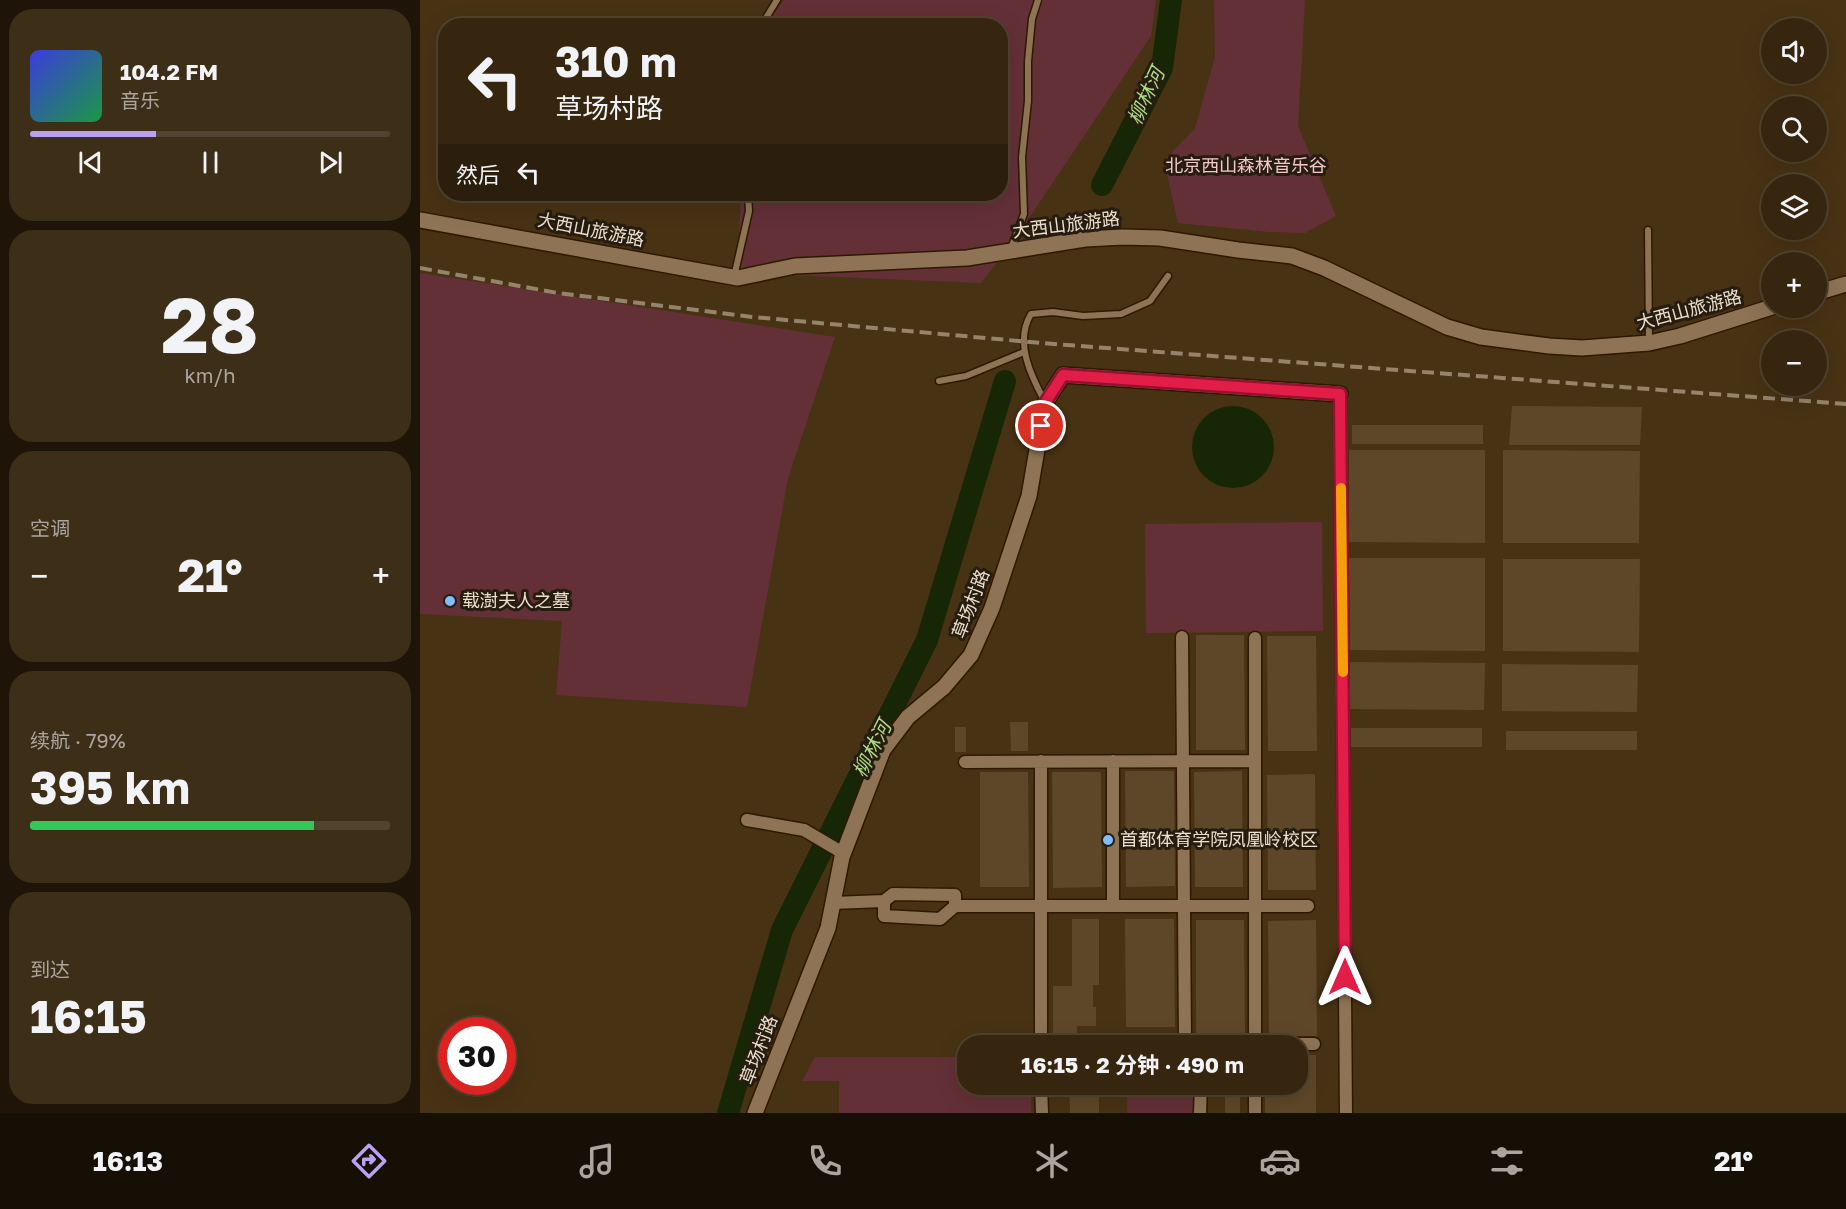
<!DOCTYPE html>
<html lang="zh">
<head>
<meta charset="utf-8">
<style>
	:root { --surface:#36260f; --page:#3d2e18; --text:#f1f3f6; --muted:#aaa59e; --line:#50432f; --accent:#bca0f2 }
	body { margin:0; font-family:"Golos Text","Noto Sans SC",sans-serif; background:var(--page); color:var(--text); height:100vh; display:flex; flex-direction:column; font-size:22px; white-space:nowrap }
	* { box-sizing:border-box; margin:0 }
	p { font-size:20px; color:var(--muted) }
	.icon { flex:none; width:33px; height:33px; fill:none; stroke:currentColor; stroke-width:2; stroke-linecap:round; stroke-linejoin:round }
	.map { position:relative; flex:1; overflow:hidden }
	.details { display:flex; flex-direction:column; gap:9px; padding:9px; background:#1e1508; width:420px }
	.details>* { flex:none }
	.top-card { position:absolute; left:18px; top:18px; width:570px; height:183px; border-radius:24px; box-shadow:0 6px 24px #0002,0 0 0 2px var(--line); background:#36260f; color:var(--text); overflow:hidden }
	.controls { position:absolute; left:1341px; top:18px; display:grid; gap:12px }
	.controls a { display:grid; place-items:center; width:66px; height:66px; border-radius:50%; background:var(--surface); box-shadow:0 6px 24px #0002,0 0 0 2px var(--line); font-size:30px }
	.speed { position:absolute; left:18px; top:1017px; display:flex; gap:12px; font-size:30px; font-weight:700; text-align:center }
	.speed>* { display:grid; place-content:center; width:78px; height:78px; border-radius:50%; background:var(--surface); box-shadow:0 6px 24px #0002,0 0 0 2px var(--line); line-height:1 }
	.speed .limit { border:9px solid #d22; background:#fff; color:#111 }
	.pin { position:absolute; display:grid; place-items:center; width:51px; height:51px; color:#fff; margin:-26px; border:3px solid #fff; border-radius:50%; box-shadow:0 2px 6px #0007 }
	.me { position:absolute; width:66px; margin:-33px; rotate:0deg; stroke-linejoin:round; filter:drop-shadow(0 0 4px #0008) }
	.turn { display:flex; align-items:center; gap:21px; height:126px; padding:0 18px; font-size:27px }
	.turn .icon { width:78px; height:78px; stroke-width:2.5 }
	.turn b { display:block; font-size:42px; line-height:51px }
	.then { display:flex; align-items:center; height:57px; padding:0 18px; background:#0003; gap:12px; font-size:22px }
	.big { font-size:45px; font-weight:700; line-height:1.1 }
	.details .tile { flex:1; display:flex; flex-direction:column; justify-content:center; gap:9px; min-width:0; padding:0 21px; border-radius:24px; background:var(--page) }
	.details .dial { align-items:center; gap:0 }
	.dial b { font-size:78px; line-height:1 }
	.song { display:flex; align-items:center; gap:18px }
	.cover { width:72px; height:72px; border-radius:9px; background:linear-gradient(135deg,hsl(240 70% 55%),hsl(140 70% 35%)) }
	.played { height:6px; border-radius:3px; background:linear-gradient(90deg,var(--accent) 35%,var(--line) 35%) }
	.keys { display:flex; justify-content:space-around; direction:ltr }
	.heat { display:flex; justify-content:space-between; align-items:center; font-size:33px; direction:ltr }
	.charge { height:9px; border-radius:4px; background:linear-gradient(90deg,#34c759 79%,var(--line) 0) }
	.trip { position:absolute; left:537px; top:1035px; width:351px; height:60px; border-radius:24px; background:var(--surface); box-shadow:0 6px 24px #0002,0 0 0 2px var(--line); font-weight:700; line-height:60px; text-align:center }
	.dock { display:flex; height:96px; justify-content:space-around; align-items:center; background:#160f06; color:var(--muted) }
	.dock .icon { width:42px; height:42px }
	.dock .current { color:var(--accent) }
	.dock b { font-size:27px; color:var(--text) }
	main { display:flex; flex:1; min-height:0 }
	.map>svg:first-child { display:block }
</style>
</head>
<body>
<main>
<section class="details">
<div class="tile">
<div class="song"><i class="cover"></i><div><b>104.2 FM</b><p>音乐</p></div></div>
<div class="played"></div>
<div class="keys"><svg class="icon" aria-label="previous" viewBox="0 0 24 24"><path d="M18 5L8 12l10 7zM5 5v14"/></svg><svg class="icon" aria-label="pause" viewBox="0 0 24 24"><path d="M8 5v14M16 5v14"/></svg><svg class="icon" aria-label="next" viewBox="0 0 24 24"><path d="M6 5l10 7-10 7zM19 5v14"/></svg></div>
</div>
<div class="tile dial"><b>28</b><p>km/h</p></div>
<div class="tile"><p>空调</p>
<div class="heat"><a>−</a><b class="big">21°</b><a>+</a></div>
</div>
<div class="tile"><p>续航 · 79%</p><b class="big">395 km</b><div class="charge"></div></div>
<div class="tile"><p>到达</p><b class="big">16:15</b></div>
</section>
<div class="map">
<svg width="1426" height="1113" viewBox="0 0 1426 1113">
	<rect width="100%" height="100%" fill="#483214"/>
	<path fill="#633037" d="M364,0H736L731,36L595,239L561,283L317,273L321,194H580V26L345,25Z
		M794,0H885L878,126L916,216L885,233L849,232L758,223L744,161L775,128L795,57Z
		M0,273L415,337L368,478L327,707L136,695L142,621L0,614Z
		M902,522L903,631L726,633L725,524Z
		M395,1057H547L548,1084L611,1085V1113H419V1081H382Z
		M707,1085H774V1113H707Z"/>
	<path fill="#172705" d="M772 447a41 41 0 1 1 82 0a41 41 0 1 1-82 0Z"/>
	<g fill="none" stroke-linecap="round" stroke-linejoin="round">
		<path stroke="#172705" stroke-width="22" d="M682,185L742,68L751,0
			M308,1113L362,930L507,640L585,381"/>
	</g>
	<path fill="#5e4729" d="M1092,406L1222,407L1220,445H1089Z
		M932,425H1063V444H932Z
		M929,450H1065V543L928,542Z
		M1083,450L1220,451L1219,543H1083Z
		M928,558H1065V651L928,650Z
		M1083,559H1220L1219,652L1083,651Z
		M776,635H824L825,750H776Z
		M847,636H896L897,751H848Z
		M929,662L1065,663L1064,710L929,709Z
		M1082,664L1218,665L1217,712L1082,711Z
		M590,722H608V751H591Z
		M535,727H546V752H535Z
		M931,728H1062V747H931Z
		M1086,731H1217V750H1086Z
		M705,771H754L755,886L706,887Z
		M822,771L823,887H775L774,772Z
		M560,772H608L609,887H560Z
		M632,772H681L682,887L633,888Z
		M895,774L896,890H848L847,775Z
		M652,919H679V985H673V1007H676V1026H657V1034H633V986H652Z
		M705,919H754L755,1027H706Z
		M776,920H824L825,1035L776,1036Z
		M896,920L897,1036H849L848,921Z
		M878,1055H896V1113H845V1084H878Z
		M649,1084H679V1113H650Z
		M805,1084H820V1113H805Z"/>
	<g fill="none" stroke-linecap="round" stroke-linejoin="round">
		<g stroke="#2e1900" stroke-width="9">
			<path id="service" d="M341,26L357,0
				M1228,230L1229,343
				M590,251L604,214L602,157L608,101V61L612,19L618,0
				M314,277L329,211L328,194
				M519,381L546,376L604,352
				M625,402C611,376 594,342 611,314L633,312L663,316L701,314L730,301L748,276"/>
		</g>
		<g stroke="#2e1900" stroke-width="15">
			<path id="minor" d="M920,394L926,1113
				M762,637L765,1044
				M621,761V1046
				M545,762L835,761
				M327,820L384,830L423,853
				M412,903L464,901V916L520,919L535,906V895L473,894L464,901
				M535,906H888
				M693,906V761
				M621,1044H894
				M835,1046V638
				M621,1084L622,1113
				M780,1113L781,1084
				M835,1113V1084"/>
		</g>
		<g stroke="#2e1900" stroke-width="18">
			<path id="tertiary" d="M0,220L318,278L375,266L547,258L665,239L703,237L740,238L818,250L872,256L904,268L1027,327L1061,337L1129,346L1162,348L1229,343L1260,336L1352,307
				M1396,293L1426,284
				M335,1113L408,928L422,857L463,750L488,717L524,687L551,655L572,608L609,496L625,403L643,375L920,394"/>
		</g>
		<use href="#service" stroke="#8e7455" stroke-width="6"/>
		<use href="#minor" stroke="#8e7455" stroke-width="12"/>
		<use href="#tertiary" stroke="#8e7455" stroke-width="15"/>
		<path stroke="#95836b" stroke-width="4" stroke-dasharray="12 6" stroke-linecap="butt" d="M0,268L138,293L333,317L621,343L1426,404"/>
	</g>
	<g fill="none" stroke-linecap="round" stroke-linejoin="round">
		<g stroke="#92132f" stroke-width="15">
			<path id="route" d="M621,426L625,403L643,375L920,394L925,977"/>
		</g>
		<use href="#route" stroke="#e11d48" stroke-width="10"/>
		<path stroke="#f59e0b" stroke-width="10" d="M921,488L923,672"/>
	</g>
	<g fill="#83bcfb" stroke="#261c10" stroke-width="2">
		<circle cx="30" cy="601" r="6"/>
		<circle cx="688" cy="840" r="6"/>
	</g>
	<g text-anchor="middle" stroke-width="6" stroke-linejoin="round" paint-order="stroke">
		<g font-size="18" fill="#f3c6ca" stroke="#261c10">
			<text x="826" y="172">北京西山森林音乐谷</text>
		</g>
		<g font-size="18" fill="#eddfce" stroke="#261c10">
			<text transform="translate(646 225) rotate(-7)" y="6">大西山旅游路</text>
			<text transform="translate(171 230) rotate(11)" y="6">大西山旅游路</text>
			<text transform="translate(1269 310) rotate(-15)" y="6">大西山旅游路</text>
			<text transform="translate(551 604) rotate(-69)" y="6">草场村路</text>
			<text transform="translate(339 1050) rotate(-69)" y="6">草场村路</text>
		</g>
		<g font-size="18" fill="#eddfce" stroke="#261c10" text-anchor="start">
			<text x="42" y="607">载澍夫人之墓</text>
			<text x="700" y="846">首都体育学院凤凰岭校区</text>
		</g>
		<g font-size="20" font-style="italic" fill="#abdc80" stroke="#261c10">
			<text transform="translate(726 96) rotate(-65)" y="7">柳林河</text>
			<text transform="translate(452 749) rotate(-63)" y="7">柳林河</text>
		</g>
	</g>
</svg>
<div class="controls">
<a><svg class="icon" aria-label="sound" viewBox="0 0 24 24"><path d="M4 9h4l5-4v14l-5-4H4zM17 9q2 3 0 6"/></svg></a>
<a><svg class="icon" aria-label="search" viewBox="0 0 24 24"><circle cx="10" cy="10" r="6"/><path d="M15 15l6 6"/></svg></a>
<a><svg class="icon" aria-label="layers" viewBox="0 0 24 24"><path d="M12 4l9 5-9 5-9-5zM3 14l9 5 9-5"/></svg></a>
<a>+</a>
<a>−</a>
</div>
<div class="speed"><div class="limit">30</div></div>
<div class="pin" style="left:621px;top:426px;background:#d93025"><svg class="icon" aria-label="arrive" viewBox="0 0 24 24"><path d="M6 21V4h12l-3 4 3 4H6"/></svg></div>
<svg class="me" style="left:925px;top:977px" viewBox="-20 -20 40 40"><path d="M0-17L14 15 0 8-14 15z" fill="#e11d48" stroke="#fff" stroke-width="4"/></svg>
<div class="trip">16:15 · 2 分钟 · 490 m</div>
<div class="top-card">
<div class="turn"><svg class="icon" aria-label="left" viewBox="0 0 24 24"><path d="M17 20v-9H6M10 6l-5 5 5 5"/></svg><div><b>310 m</b>草场村路</div></div>
<div class="then">然后<svg class="icon" aria-label="left" viewBox="0 0 24 24"><path d="M17 20v-9H6M10 6l-5 5 5 5"/></svg></div>
</div>
</div>
</main>
<nav class="dock">
<b>16:13</b>
<svg class="icon current" aria-label="directions" viewBox="0 0 24 24"><path d="M12 3l9 9-9 9-9-9zM9 14v-3h6M13 9l2 2-2 2"/></svg>
<svg class="icon" aria-label="music" viewBox="0 0 24 24"><path d="M9 18V5l10-2v13"/><circle cx="6" cy="18" r="3"/><circle cx="16" cy="16" r="3"/></svg>
<svg class="icon" aria-label="phone" viewBox="0 0 24 24"><path d="M5 4h4l2 5-3 2q2 4 5 5l2-3 5 2v4C11 20 4 13 5 4z"/></svg>
<svg class="icon" aria-label="climate" viewBox="0 0 24 24"><path d="M12 3v18M4 7l16 10M4 17L20 7"/></svg>
<svg class="icon" aria-label="car" viewBox="0 0 24 24"><path d="M5 17H2v-5l4-1 3-4h7l3 4 3 1v5h-3M9 17h6M6 11h13"/><circle cx="7" cy="17" r="2"/><circle cx="17" cy="17" r="2"/></svg>
<svg class="icon" aria-label="filters" viewBox="0 0 24 24"><path d="M4 7h16M4 17h16"/><circle cx="9" cy="7" r="2"/><circle cx="15" cy="17" r="2"/></svg>
<b>21°</b>
</nav>
</body>
</html>
